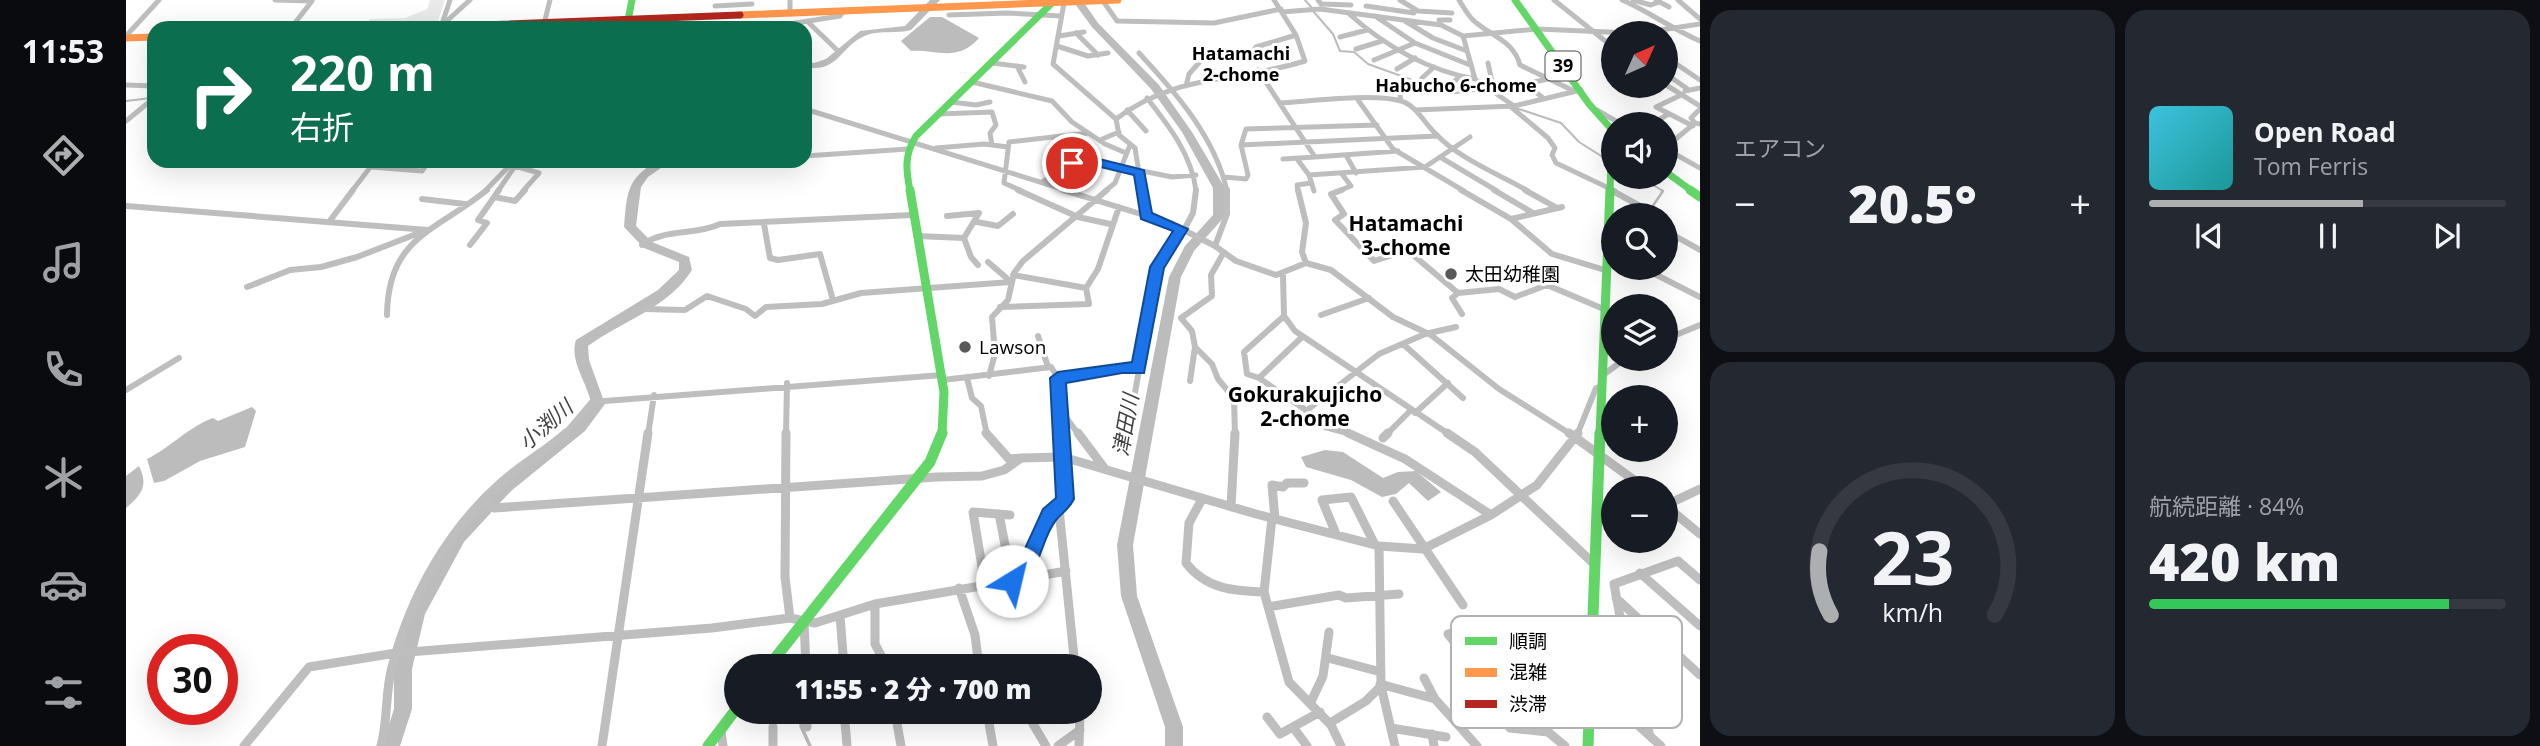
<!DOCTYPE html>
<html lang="ja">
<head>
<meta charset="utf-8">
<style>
	:root { --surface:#171b24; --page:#242831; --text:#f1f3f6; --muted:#9ea1a6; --line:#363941; --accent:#adaeaf }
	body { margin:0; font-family:"Open Sans","Noto Sans JP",sans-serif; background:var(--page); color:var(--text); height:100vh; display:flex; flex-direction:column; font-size:26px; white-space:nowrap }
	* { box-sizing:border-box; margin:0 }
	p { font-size:23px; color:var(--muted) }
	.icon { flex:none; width:38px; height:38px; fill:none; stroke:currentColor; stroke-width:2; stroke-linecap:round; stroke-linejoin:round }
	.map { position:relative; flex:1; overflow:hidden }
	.side { display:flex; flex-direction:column; gap:10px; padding:10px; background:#0d0f14; width:840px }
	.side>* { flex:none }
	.banner { position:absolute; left:21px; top:21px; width:665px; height:147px; border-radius:21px; box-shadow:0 7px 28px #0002; background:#0b6e4f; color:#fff; overflow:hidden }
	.needle { width:46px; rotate:45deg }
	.tools { position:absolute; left:1475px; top:21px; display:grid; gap:14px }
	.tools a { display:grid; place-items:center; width:77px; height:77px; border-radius:50%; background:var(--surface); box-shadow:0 7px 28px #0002; font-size:35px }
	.speed { position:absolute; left:21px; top:634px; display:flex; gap:14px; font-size:35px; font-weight:700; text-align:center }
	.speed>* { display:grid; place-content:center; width:91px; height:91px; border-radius:50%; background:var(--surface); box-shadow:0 7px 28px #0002; line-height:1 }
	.speed .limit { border:10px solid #d22; background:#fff; color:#111 }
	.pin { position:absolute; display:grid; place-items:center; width:60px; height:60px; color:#fff; margin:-30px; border:4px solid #fff; border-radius:50%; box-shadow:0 2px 7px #0007 }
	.me { position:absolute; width:77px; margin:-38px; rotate:36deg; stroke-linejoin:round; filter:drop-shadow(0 0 5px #0008) }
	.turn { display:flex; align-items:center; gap:24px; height:147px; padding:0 28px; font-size:32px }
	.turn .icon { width:91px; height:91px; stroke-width:2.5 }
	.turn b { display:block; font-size:49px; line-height:60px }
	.big { font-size:52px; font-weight:800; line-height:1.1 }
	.side .card { flex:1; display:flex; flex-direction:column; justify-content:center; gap:10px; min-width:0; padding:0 24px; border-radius:21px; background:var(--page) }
	.side .dial { align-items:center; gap:0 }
	.dial svg { height:182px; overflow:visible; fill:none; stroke:var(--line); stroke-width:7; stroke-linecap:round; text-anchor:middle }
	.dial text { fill:var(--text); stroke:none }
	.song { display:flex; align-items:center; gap:21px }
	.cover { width:84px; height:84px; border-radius:10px; background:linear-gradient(135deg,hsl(190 70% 55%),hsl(180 70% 35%)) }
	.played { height:7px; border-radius:4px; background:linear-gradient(90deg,var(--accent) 60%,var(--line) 60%) }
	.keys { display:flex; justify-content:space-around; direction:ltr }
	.heat { display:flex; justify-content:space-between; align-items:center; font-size:38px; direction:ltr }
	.charge { height:10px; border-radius:5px; background:linear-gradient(90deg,#34c759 84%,var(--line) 0) }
	.side .tiles { flex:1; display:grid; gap:10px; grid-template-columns:repeat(2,1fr) }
	.trip { position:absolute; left:598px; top:654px; width:378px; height:70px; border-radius:35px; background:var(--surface); box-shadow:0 7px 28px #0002; font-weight:800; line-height:70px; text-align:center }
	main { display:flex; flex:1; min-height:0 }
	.tabs { display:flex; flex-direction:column; width:126px; justify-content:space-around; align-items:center; background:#090b0e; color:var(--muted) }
	.tabs .icon { width:49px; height:49px }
	.tabs .active { color:var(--accent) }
	.tabs b { font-size:32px; color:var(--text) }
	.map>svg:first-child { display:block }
</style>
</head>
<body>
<main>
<nav class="tabs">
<b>11:53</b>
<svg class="icon active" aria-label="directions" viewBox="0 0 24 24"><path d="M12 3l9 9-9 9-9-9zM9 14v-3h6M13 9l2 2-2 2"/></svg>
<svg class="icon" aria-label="music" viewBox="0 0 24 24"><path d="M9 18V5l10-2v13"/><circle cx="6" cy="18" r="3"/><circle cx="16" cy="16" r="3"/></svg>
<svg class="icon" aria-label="phone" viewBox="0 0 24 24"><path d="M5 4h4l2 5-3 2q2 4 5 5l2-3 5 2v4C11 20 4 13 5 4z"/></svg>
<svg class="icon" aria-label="climate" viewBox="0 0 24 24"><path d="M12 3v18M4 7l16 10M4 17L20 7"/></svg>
<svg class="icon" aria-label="car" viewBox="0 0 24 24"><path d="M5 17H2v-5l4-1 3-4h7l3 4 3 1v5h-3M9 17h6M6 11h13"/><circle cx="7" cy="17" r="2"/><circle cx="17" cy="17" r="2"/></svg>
<svg class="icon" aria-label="filters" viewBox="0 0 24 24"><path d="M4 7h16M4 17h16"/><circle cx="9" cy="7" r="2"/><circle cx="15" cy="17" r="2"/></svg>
</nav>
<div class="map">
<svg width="1574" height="746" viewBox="0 0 1574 746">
	<rect width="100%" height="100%" fill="#fff"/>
	<path fill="#eaeaea" d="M304,0H319L311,24L240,26L244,19L279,18L301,9Z"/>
	<path fill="#bcbcbc" d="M804,17H816L853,38C831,63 810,49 785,51L775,41Z
		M126,407L130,411L119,447L74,461L38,481L28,483L21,459C45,447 64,426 87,418L92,421Z
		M1199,450L1217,452L1257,478L1272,472L1290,471L1315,492L1302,501L1283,483L1270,494L1256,497L1225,480L1180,467L1175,457Z
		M13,466C23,486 15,495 0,508V476Z"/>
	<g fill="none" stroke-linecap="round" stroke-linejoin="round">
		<path stroke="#bcbcbc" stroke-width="2" d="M1179,0L1186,8
			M1187,11L1207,34L1214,51L1228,52L1242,64L1314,90L1329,93L1361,89
			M0,101L25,98
			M1390,108L1435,123L1453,142L1480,159
			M1514,177L1537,191"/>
		<path stroke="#bcbcbc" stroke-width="2.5" d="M1524,210L1537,191L1535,190"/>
		<path stroke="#bcbcbc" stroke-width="3.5" d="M676,712L675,726L684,746"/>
		<path fill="#bcbcbc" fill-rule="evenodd" d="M804,0H814L785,30C771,34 754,30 741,35C715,44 713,74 679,67V61L688,63L700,59L734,31L779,26Z
			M946,0H956L972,23L1033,85L1066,132L1099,188V216L1068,251L1055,277L1007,545L1011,596L1057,727V746H1039V727L995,596L991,545L1043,277L1059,246L1087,215V188L1056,132L1025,89L966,27Z
			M531,161H545L522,177L515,187L510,226L526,242L563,257L566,270C542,308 496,321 462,346L463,360L479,404L459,431L385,491L338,542L299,614L286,669V709L274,746H256L268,709V669L282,612L326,532L375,481L449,423L465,403C461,382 443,361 450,340L532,290L553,270V262L518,248L498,227C501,194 500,179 531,161Z"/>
		<path stroke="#bebebe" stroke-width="5" d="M149,0L186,1
			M664,0V14
			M1192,0L1195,4L1225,5
			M1274,0L1292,11L1326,13
			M1333,0C1337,6 1341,14 1346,19C1363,36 1387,39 1394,65L1448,91
			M1428,0L1488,48
			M1496,0C1524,12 1546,29 1574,41
			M1507,0L1525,5L1533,2
			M1530,0L1543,7
			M1552,0L1574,19
			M977,1L991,21L1088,23L1155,9
			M938,3L927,64L990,119L993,135L1009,148L1016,191
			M589,6L626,4
			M1240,6L1288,13
			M1156,12L1194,9L1315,25L1337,36L1411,29L1505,33
			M1222,13C1259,46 1300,70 1349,79
			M823,15L881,13L935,16
			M1249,16L1289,43L1344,65
			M1313,20H1324
			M1279,21L1307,38L1341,51
			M682,22L711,50
			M316,24L324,0
			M165,28L186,1
			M313,28L344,0
			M417,28L424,0
			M638,28L714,16L717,12
			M950,33L972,55
			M1515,33L1574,24
			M0,36L33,0
			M933,36L958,32
			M1337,36L1349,79L1388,106L1455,90
			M1214,37L1241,30
			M931,46L962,56L982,53
			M1230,49L1256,41
			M1013,53C1050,93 1089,137 1101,191
			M1540,57L1574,80
			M1248,60L1289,43
			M866,63L898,67
			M1362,63L1368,91
			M891,66L899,82
			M1271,69L1289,58
			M1132,70L1189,157L1272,151
			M1540,74L1563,90
			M1296,78L1308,67
			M846,82L926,101L946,122L979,144L1000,153
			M0,85L28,86
			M1540,85L1574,106
			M1060,86L1063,74L1078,57L1126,52L1130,47L1170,35
			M1322,88L1334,76
			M1559,91L1574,88
			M1555,95L1530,107L1567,126
			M1416,97L1399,84L1422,79
			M1021,98C1043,126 1066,155 1070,191
			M1232,100L1267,149L1338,191
			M1275,101L1272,83L1293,90
			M825,102L850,105L864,102
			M1155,103C1184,101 1249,93 1275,101C1290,105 1299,124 1310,134C1333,159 1373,174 1402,191
			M1384,106L1422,138L1429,148L1426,155L1430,163L1489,191
			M679,109L943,191
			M1001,110L1020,131
			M1289,110L1388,106
			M1471,110L1495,124
			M813,114L866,112L870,125L864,133L866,145
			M990,119C1050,73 1112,82 1179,61L1170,35L1148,0
			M0,121L28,98
			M1569,123L1565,118L1574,109
			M1525,124L1541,115
			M1251,125L1120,129L1115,145L1311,136
			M931,137L946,163
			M974,140L993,132
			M1540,147L1569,123L1574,124
			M810,148L858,144L882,147
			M1540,149L1574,168
			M1220,155L1230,173
			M679,156L782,149
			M1314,157L1371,191
			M957,159L1046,177L1070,175
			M1157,159L1189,157
			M1171,159L1183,175L1188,191
			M312,161L382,162
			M442,161H445
			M389,166L413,173L397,191
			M245,167L296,171L303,161
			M1183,175L1299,167L1344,137
			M1098,177L1120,179L1122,175L1115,145
			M916,182L970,150
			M226,191L249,161
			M359,191L385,164L383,161
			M372,191L389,166
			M896,191L878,183L883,142L962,133
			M979,191L989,183L1004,145
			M1172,191L1171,185L1185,183
			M1212,191L1225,186L1216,174"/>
		<path stroke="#bebebe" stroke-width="6" d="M892,190L952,217L984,224
			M937,190L1044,223L1089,246L1110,261L1150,275L1180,263L1205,270L1267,317L1305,335L1373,389L1446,435
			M1016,190L1020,215
			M1172,190L1180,223L1176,252L1180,263
			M1216,190L1205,194L1218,214L1209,220L1248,261L1276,252L1286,254L1332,293L1373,289L1389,297L1421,285L1480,310
			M1335,190L1385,219L1426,254L1482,271
			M1368,190L1407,213
			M1399,190L1431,208
			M1485,190L1525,212L1522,215
			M368,197L389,201L399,190
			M296,199L339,204
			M0,206L302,230
			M1385,219L1436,207
			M203,222L227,190
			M851,222L872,226L887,214
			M638,224L644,258L652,260L694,254L707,300
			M1058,230L1067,213L1070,190
			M1540,231L1574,250
			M791,236L838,238L853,213L821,216
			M838,238L845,257L852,265
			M344,245L361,223L352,220L373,190
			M516,245C539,228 569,236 594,224L787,215
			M1089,246L1101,214V190
			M1098,252L1085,275L1086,296L1055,318L1066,331L1069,347L1086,364L1092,379L1108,398L1109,435
			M862,262L884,281
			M1517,268L1574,297
			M887,275L960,288
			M1157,275L1158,316L1169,331L1324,435
			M121,287L164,270L195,267L231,257L298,231
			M1332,293L1326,298L1336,314
			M874,307L963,304L960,288L972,269L993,207
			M518,309L559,310L581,296L620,309L629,316L640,307L696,304L735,293L885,282
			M261,315C262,237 309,232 361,190
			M1195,315L1243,298
			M1158,316L1118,352L1121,374L1133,378L1193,419L1199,427L1229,435
			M912,336L922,367
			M1540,339L1574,325
			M1277,344L1337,398
			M1477,375L1499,359
			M863,376L869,354L866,317L882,300L888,273L897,261L981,190
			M841,378L846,398L855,406L861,435
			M932,378L996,367L1013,369
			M1133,378L1176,337
			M817,380L925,367L932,378L935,435
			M1064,381L1069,347
			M0,390L53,358
			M1180,411L1253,354L1299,334L1330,327
			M936,412L953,435
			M1289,413L1322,383
			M438,435L466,402L816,375
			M522,435L528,395
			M660,435L661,383
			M997,435L1006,410L1031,267L1055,229
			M1260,435L1285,410
			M1451,435L1470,388L1476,386"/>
		<path stroke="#bebebe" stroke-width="9" d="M660,433L659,577L664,618
			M860,433L883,459L895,458
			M952,433L979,469
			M1222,433L1279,459L1365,515
			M1321,433L1349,452L1467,563
			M1443,433L1519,488
			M1257,438L1262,433
			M994,444L998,433
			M1076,499L1063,523L1060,563C1080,589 1107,591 1138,592L1146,518
			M1267,501L1337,605
			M357,503L368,508L811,477L856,476L878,470L895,458L937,457L1130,514L1253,546L1297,549L1365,515L1411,485L1452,433
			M1540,505L1574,489
			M1540,506L1574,534
			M1105,507L1109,433
			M933,509L949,667
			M873,514L886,581
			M1149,519L1146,485L1157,487L1161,483H1178
			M1210,534L1196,500L1225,497L1249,545
			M1253,546L1255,686L1269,746
			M1514,573L1574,626
			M890,580L940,571
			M859,585L847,512L884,515
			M833,588L849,635L853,667
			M1138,592L1163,682L1205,725L1215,746
			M1490,598L1574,675
			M749,604V644L761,667
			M1142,607L1213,595L1220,598L1273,594
			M714,615L718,667
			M678,622L680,667
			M1353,625L1377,657L1342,670L1384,728L1422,732L1439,746
			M1202,658L1255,672
			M1348,667L1322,634L1368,621
			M1298,678L1309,699
			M1254,684L1309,699L1351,746
			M1465,689L1484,700L1535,746
			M1184,704L1197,676L1203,632
			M681,712V727
			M718,712L721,745
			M769,712L775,746
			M861,712L867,746
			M900,712L920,746
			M1141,717L1154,734L1194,712
			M1204,723L1240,701L1255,686
			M647,727V746
			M1167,727L1181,746
			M1265,728L1320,737
			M595,730L597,746
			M1422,732V715L1400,684L1435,674L1464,699
			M1306,734L1308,746
			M1524,736L1502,661L1488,584L1552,561L1574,580
			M118,746L183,667L270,653L586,628L664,618L689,623L749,604L890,580C910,551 915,526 939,499L935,433
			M255,746C262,720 259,693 266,667C285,596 321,530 376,482C396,464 420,451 440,433
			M476,746L522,433
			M932,746L954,730
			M953,746L954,712"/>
		<path stroke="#63d668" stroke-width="7" d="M1389,0L1463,104L1488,132
			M502,20L506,0
			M1540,172L1566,191
			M784,191C780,170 778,155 790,136L926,3
			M1484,191L1486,130"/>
		<path stroke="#63d668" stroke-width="9" d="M784,190L818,392L816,435
			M1564,190L1574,197
			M1474,435L1484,190"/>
		<path stroke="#63d668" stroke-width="11" d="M642,667L804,462L816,433
			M582,746L611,708
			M1462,746L1474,433"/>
		<path stroke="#ff974d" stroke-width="7" d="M614,15L992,0
			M0,38L28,37"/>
		<path stroke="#b3261e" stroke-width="7" d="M279,28L614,15"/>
	</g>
	<path fill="#1a73e8" stroke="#114b97" stroke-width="2" d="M957,155L1018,170L1026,213L1062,229L1038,268L1018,373H996L940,383L948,499C943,509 937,512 930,520C913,541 915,578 886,590L879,587L876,581L897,553L917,509L930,498L924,378L932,372L1006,362L1024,267L1047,231L1015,219L1008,175L958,163L946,167L940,163Z"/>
	<g fill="#595959" stroke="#fff" stroke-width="2.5">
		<circle cx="1325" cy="274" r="7"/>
		<circle cx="839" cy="347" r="7"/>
	</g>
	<g text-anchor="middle" stroke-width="6" stroke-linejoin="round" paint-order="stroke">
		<g font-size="18" font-weight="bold" fill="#000" stroke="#fff">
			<text x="1115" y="60">Hatamachi<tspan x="1115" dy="21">2-chome</tspan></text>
			<text x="1330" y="92">Habucho 6-chome</text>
		</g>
		<rect fill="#fff" stroke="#4c4c4c" stroke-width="2" x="1419.5" y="51.5" width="35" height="29" rx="5"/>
		<g font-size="18" font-weight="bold" fill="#000">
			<text x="1437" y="72">39</text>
		</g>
		<g font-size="19" fill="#000" stroke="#fff" text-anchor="start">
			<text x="1339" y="281">太田幼稚園</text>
			<text x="853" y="354">Lawson</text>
		</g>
		<g font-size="21" font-weight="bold" fill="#000" stroke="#fff">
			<text x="1280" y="231">Hatamachi<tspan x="1280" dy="24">3-chome</tspan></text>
			<text x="1179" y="402">Gokurakujicho<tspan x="1179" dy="24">2-chome</tspan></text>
		</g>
		<g font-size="21" font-style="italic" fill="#414141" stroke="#fff">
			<text transform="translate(420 425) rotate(-41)" y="7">小渕川</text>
			<text transform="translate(1000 425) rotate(-80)" y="7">津田川</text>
		</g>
	</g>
	<rect x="1325" y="616" width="231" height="112" rx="10" fill="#fff" stroke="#b2b2b2" stroke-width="2"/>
	<rect x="1339" y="637" width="32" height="8" fill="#63d668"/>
	<rect x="1339" y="668" width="32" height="9" fill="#ff974d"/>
	<rect x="1339" y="700" width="32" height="8" fill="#b3261e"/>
	<g font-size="19" fill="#000">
		<text x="1383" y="648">順調</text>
		<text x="1383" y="679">混雑</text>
		<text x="1383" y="711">渋滞</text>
	</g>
</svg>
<div class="tools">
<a><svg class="needle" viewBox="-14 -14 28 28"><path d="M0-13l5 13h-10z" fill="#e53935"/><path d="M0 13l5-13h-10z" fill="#9ea1a6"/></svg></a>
<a><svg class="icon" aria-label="sound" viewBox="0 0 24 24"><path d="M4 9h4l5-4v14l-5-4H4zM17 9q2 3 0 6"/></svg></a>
<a><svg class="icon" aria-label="search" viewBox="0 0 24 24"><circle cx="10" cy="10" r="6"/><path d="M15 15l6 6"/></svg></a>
<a><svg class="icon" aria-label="layers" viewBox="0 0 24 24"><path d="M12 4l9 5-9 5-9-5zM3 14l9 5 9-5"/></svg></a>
<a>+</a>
<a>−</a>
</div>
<div class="speed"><div class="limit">30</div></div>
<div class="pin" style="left:946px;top:163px;background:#d93025"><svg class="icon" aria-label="arrive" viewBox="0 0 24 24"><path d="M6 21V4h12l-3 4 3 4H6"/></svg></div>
<svg class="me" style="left:886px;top:581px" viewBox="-20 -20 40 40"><circle r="19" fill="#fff"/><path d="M0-13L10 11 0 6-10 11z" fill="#1a73e8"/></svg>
<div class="trip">11:55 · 2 分 · 700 m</div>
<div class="banner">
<div class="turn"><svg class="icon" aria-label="right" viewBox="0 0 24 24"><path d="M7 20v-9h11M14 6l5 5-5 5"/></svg><div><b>220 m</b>右折</div></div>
</div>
</div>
<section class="side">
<div class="tiles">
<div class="card"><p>エアコン</p>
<div class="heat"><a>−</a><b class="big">20.5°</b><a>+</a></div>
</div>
<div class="card">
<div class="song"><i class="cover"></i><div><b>Open Road</b><p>Tom Ferris</p></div></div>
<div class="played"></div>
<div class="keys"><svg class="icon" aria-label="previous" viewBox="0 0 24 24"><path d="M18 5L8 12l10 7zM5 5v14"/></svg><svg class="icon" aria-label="pause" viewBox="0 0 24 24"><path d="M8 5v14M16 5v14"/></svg><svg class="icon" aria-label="next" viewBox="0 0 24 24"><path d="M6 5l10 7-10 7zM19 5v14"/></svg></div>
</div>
<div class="card dial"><svg viewBox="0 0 100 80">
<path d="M14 69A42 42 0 1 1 86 69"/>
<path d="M14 69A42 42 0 0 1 9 41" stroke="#adaeaf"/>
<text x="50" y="56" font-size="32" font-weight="700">23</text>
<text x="50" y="72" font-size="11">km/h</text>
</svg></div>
<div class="card"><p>航続距離 · 84%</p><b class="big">420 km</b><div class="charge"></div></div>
</div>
</section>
</main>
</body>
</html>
